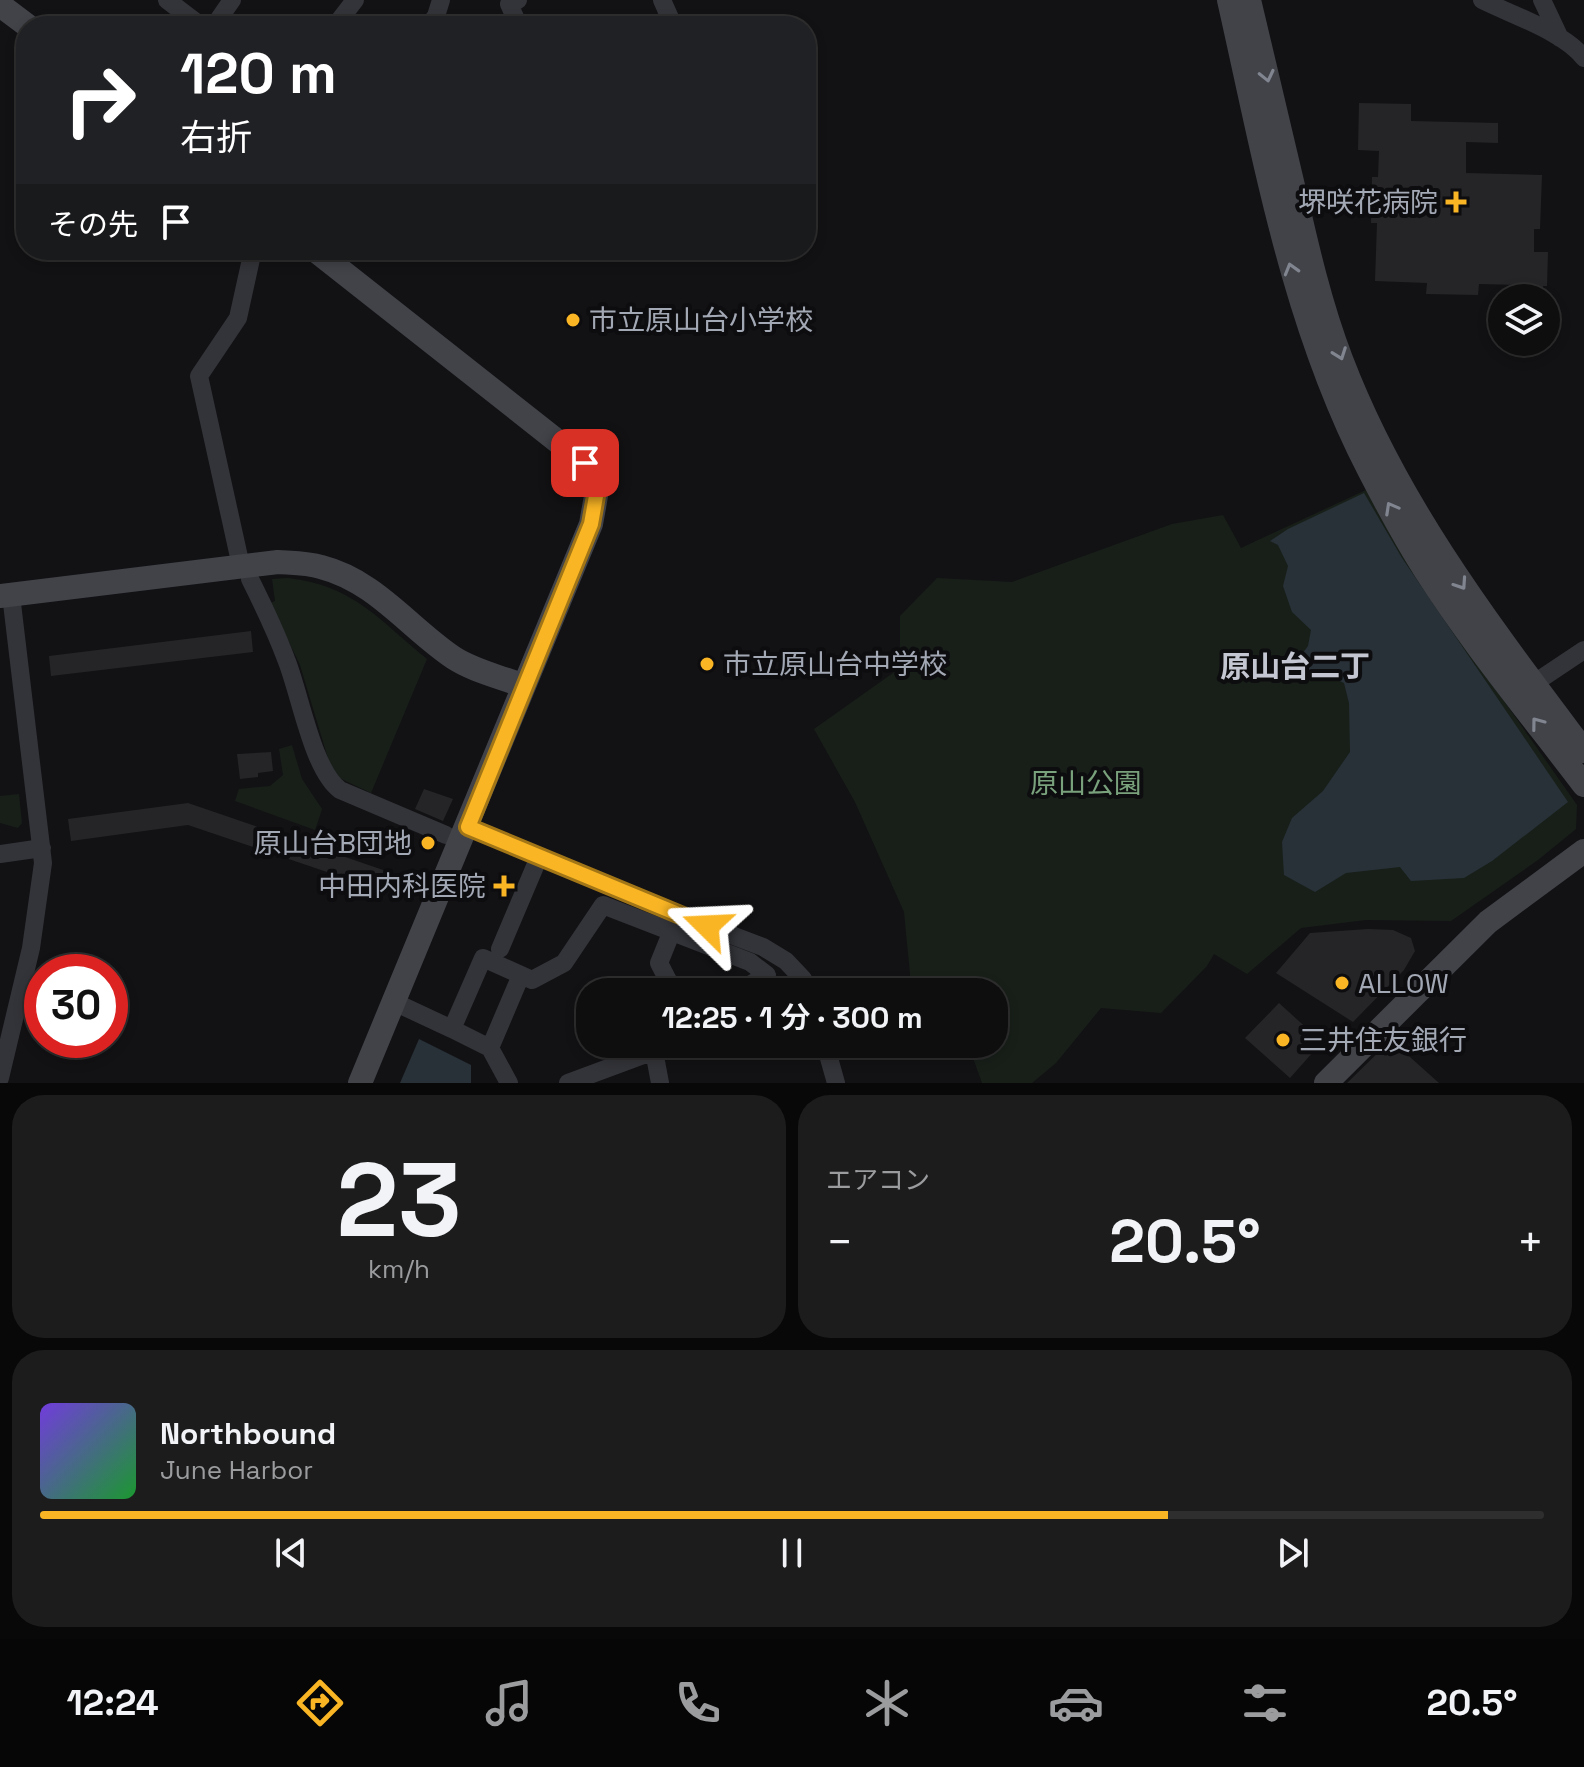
<!DOCTYPE html>
<html lang="ja">
<head>
<meta charset="utf-8">
<style>
	:root { --surface:#0e0e0f; --page:#1c1c1d; --text:#f1f3f6; --muted:#9b9c9e; --line:#2e2e2f; --accent:#f9b524 }
	body { margin:0; font-family:"Space Grotesk","Noto Sans JP",sans-serif; background:var(--page); color:var(--text); height:100vh; display:flex; flex-direction:column; font-size:30px; white-space:nowrap }
	* { box-sizing:border-box; margin:0 }
	p { font-size:26px; color:var(--muted) }
	.icon { flex:none; width:44px; height:44px; fill:none; stroke:currentColor; stroke-width:2; stroke-linecap:round; stroke-linejoin:round }
	.map { position:relative; height:1083px; overflow:hidden }
	.details { display:flex; flex-direction:column; gap:12px; padding:12px; background:#080808; flex:1 }
	.details>* { flex:none }
	.guide { position:absolute; left:16px; top:16px; width:800px; height:244px; border-radius:32px; box-shadow:0 4px 12px #0003,0 0 0 2px var(--line); background:#202124; color:#fff; overflow:hidden }
	.tools { position:absolute; left:1488px; top:284px; display:grid; gap:16px }
	.tools a { display:grid; place-items:center; width:72px; height:72px; border-radius:50%; background:var(--surface); box-shadow:0 4px 12px #0003,0 0 0 2px var(--line); font-size:40px }
	.speed { position:absolute; left:24px; top:954px; display:flex; gap:16px; font-size:40px; font-weight:700; text-align:center }
	.speed>* { display:grid; place-content:center; width:104px; height:104px; border-radius:50%; background:var(--surface); box-shadow:0 4px 12px #0003,0 0 0 2px var(--line); line-height:1 }
	.speed .limit { border:12px solid #d22; background:#fff; color:#111 }
	.pin { position:absolute; display:grid; place-items:center; width:68px; height:68px; color:#fff; margin:-34px; border-radius:16px; box-shadow:0 4px 12px #0006 }
	.me { position:absolute; width:88px; margin:-44px; rotate:291deg; stroke-linejoin:round; filter:drop-shadow(0 0 6px #0008) }
	.turn { display:flex; align-items:center; gap:28px; height:168px; padding:0 32px; font-size:36px }
	.turn .icon { width:104px; height:104px; stroke-width:2.5 }
	.turn b { display:block; font-size:56px; line-height:68px }
	.then { display:flex; align-items:center; height:76px; padding:0 32px; background:#0003; gap:16px; font-size:30px }
	.big { font-size:60px; font-weight:600; line-height:1.1 }
	.details .card { flex:1; display:flex; flex-direction:column; justify-content:center; gap:12px; min-width:0; padding:0 28px; border-radius:32px; background:var(--page) }
	.details .dial { align-items:center; gap:0 }
	.dial b { font-size:104px; line-height:1 }
	.song { display:flex; align-items:center; gap:24px }
	.cover { width:96px; height:96px; border-radius:12px; background:linear-gradient(135deg,hsl(260 70% 55%),hsl(130 70% 35%)) }
	.played { height:8px; border-radius:4px; background:linear-gradient(90deg,var(--accent) 75%,var(--line) 75%) }
	.keys { display:flex; justify-content:space-around; direction:ltr }
	.heat { display:flex; justify-content:space-between; align-items:center; font-size:44px; direction:ltr }
	.details .tiles { flex:1; display:grid; gap:12px; grid-template-columns:1fr 1fr }
	.card:last-child { grid-column:span 2 }
	.trip { position:absolute; left:576px; top:978px; width:432px; height:80px; border-radius:32px; background:var(--surface); box-shadow:0 4px 12px #0003,0 0 0 2px var(--line); font-weight:600; line-height:80px; text-align:center }
	.menu { display:flex; height:128px; justify-content:space-around; align-items:center; background:#060606; color:var(--muted) }
	.menu .icon { width:56px; height:56px }
	.menu .selected { color:var(--accent) }
	.menu b { font-size:36px; color:var(--text) }
	.map>svg:first-child { display:block }
</style>
</head>
<body>
<div class="map">
<svg width="1584" height="1083" viewBox="0 0 1584 1083">
	<rect width="100%" height="100%" fill="#121214"/>
	<path fill="#181f19" d="M1368,489L1462,641L1577,805L1576,829L1538,860L1451,921L1366,920L1301,928L1247,974L1214,954L1207,966L1161,1013L1101,1008L1056,1063L1032,1083H982L968,1044H994V992H942L933,978L911,984L904,912L855,802L814,729L900,668V616L937,578L1012,582L1172,524L1223,515L1241,548Z
		M288,578C353,585 379,620 427,659L371,793L333,775L300,665L270,603L275,601L272,579Z
		M292,745L302,779L322,809L315,830L235,801L239,789L270,786L283,775L279,749Z
		M19,794L22,823L18,828L0,823V796Z"/>
	<path fill="#283138" d="M1364,493L1402,558L1568,802L1492,861L1464,878L1411,881L1400,867L1346,873L1315,892L1284,875L1282,842L1292,818L1323,791L1350,752L1349,703L1344,683L1325,674L1303,673L1299,658L1308,646L1311,630L1292,612L1283,586L1288,566L1278,545L1270,541L1288,529Z
		M419,1039L471,1065V1083H400Z"/>
	<path fill="#252528" d="M1359,103L1411,104V121L1498,123V143L1466,142V173L1542,175L1540,229H1534V252H1548L1547,286H1543V298H1520L1521,285L1479,284L1478,295L1426,294L1427,283L1375,281L1377,223H1371L1372,177H1378L1379,151L1358,150Z
		M251,631L253,652L51,676L49,656Z
		M271,752L273,771L258,773V777L240,779L237,754Z
		M424,789L453,799L443,821L415,809Z
		M188,803L389,872L383,891L188,825L71,841L68,819Z
		M1368,929L1393,930L1411,938L1415,951L1404,970L1353,1022L1276,973L1310,933Z
		M1279,1003L1322,1042L1290,1078L1245,1038Z
		M1391,1040L1439,1083H1347Z"/>
	<g fill="none" stroke-linecap="round" stroke-linejoin="round">
		<path stroke="#333439" stroke-width="18" d="M167,0L201,26
			M518,0L509,4L519,26
			M1482,0C1512,15 1564,32 1584,58
			M1542,0L1560,38
			M214,26L232,0
			M335,26L355,0
			M428,26L436,16L441,0
			M653,26L670,18L662,0
			M239,557L199,376L238,318L253,250
			M250,579C263,605 276,632 286,659C300,693 312,769 340,790L446,835
			M1533,684L1584,650
			M468,827L679,915L763,947L786,961L803,979L808,992
			M0,854L42,848
			M500,949L539,857
			M521,975L490,1048L452,1029L483,958L532,980L564,963L603,905L750,962L767,975L737,992
			M674,992L659,963L676,921
			M394,1002L452,1029
			M825,1044L836,1083
			M490,1048L509,1083
			M0,1078L31,948L43,863L11,595
			M568,1083L654,1051L660,1083"/>
		<path stroke="#414349" stroke-width="24" d="M1229,0C1265,159 1293,323 1369,470C1386,503 1405,538 1425,570C1473,645 1530,714 1584,785
			M1249,0C1264,63 1279,126 1294,190C1307,247 1320,304 1341,359C1397,506 1491,627 1584,751
			M0,5L28,26
			M315,250L585,463L596,496L591,524L360,1083
			M0,596L278,562C292,563 308,563 321,567C376,581 409,628 454,658C474,671 501,677 524,686
			M1326,1083L1488,922L1584,851"/>
	</g>
	<defs><path id="oneway-chevron" d="M-2-3.5L2.5 0L-2 3.5" fill="none" stroke-width="1.6" stroke-linecap="round" stroke-linejoin="round" transform="scale(2)"/></defs>
	<g stroke="#81858f">
		<use href="#oneway-chevron" transform="translate(1267 76) rotate(77)"/>
		<use href="#oneway-chevron" transform="translate(1291 269) rotate(-106)"/>
		<use href="#oneway-chevron" transform="translate(1340 354) rotate(70)"/>
		<use href="#oneway-chevron" transform="translate(1391 508) rotate(-119)"/>
		<use href="#oneway-chevron" transform="translate(1461 584) rotate(56)"/>
		<use href="#oneway-chevron" transform="translate(1537 723) rotate(-127)"/>
	</g>
	<g fill="none" stroke-linecap="round" stroke-linejoin="round">
		<g stroke="#a27617" stroke-width="20">
			<path id="route" d="M585,463L596,496L591,524L468,827L707,926"/>
		</g>
		<use href="#route" stroke="#f9b524" stroke-width="14"/>
	</g>
	<g fill="#f9b524" stroke="#0d0d0f" stroke-width="3">
		<path d="M1452 190h8v8h8v8h-8v8h-8v-8h-8v-8h8z"/>
		<circle cx="573" cy="320" r="8"/>
		<circle cx="707" cy="664" r="8"/>
		<circle cx="428" cy="843" r="8"/>
		<path d="M500 874h8v8h8v8h-8v8h-8v-8h-8v-8h8z"/>
		<circle cx="1342" cy="983" r="8"/>
		<circle cx="1283" cy="1040" r="8"/>
	</g>
	<g text-anchor="middle" stroke-width="8" stroke-linejoin="round" paint-order="stroke">
		<g font-size="28" fill="#a3a8b5" stroke="#0d0d0f" text-anchor="start">
			<text x="1438" y="212" text-anchor="end">堺咲花病院</text>
			<text x="589" y="330">市立原山台小学校</text>
			<text x="723" y="674">市立原山台中学校</text>
			<text x="412" y="853" text-anchor="end">原山台B団地</text>
			<text x="486" y="896" text-anchor="end">中田内科医院</text>
			<text x="1358" y="993">ALLOW</text>
			<text x="1299" y="1050">三井住友銀行</text>
		</g>
		<g font-size="28" fill="#79a17c" stroke="#0d0d0f">
			<text x="1086" y="793">原山公園</text>
		</g>
		<g font-size="30" font-weight="bold" fill="#c4c7d1" stroke="#0d0d0f">
			<text x="1295" y="677">原山台二丁</text>
		</g>
	</g>
</svg>
<div class="tools">
<a><svg class="icon" aria-label="layers" viewBox="0 0 24 24"><path d="M12 4l9 5-9 5-9-5zM3 14l9 5 9-5"/></svg></a>
</div>
<div class="speed"><div class="limit">30</div></div>
<div class="pin" style="left:585px;top:463px;background:#d93025"><svg class="icon" aria-label="arrive" viewBox="0 0 24 24"><path d="M6 21V4h12l-3 4 3 4H6"/></svg></div>
<svg class="me" style="left:707px;top:926px" viewBox="-20 -20 40 40"><path d="M0-17L14 15 0 8-14 15z" fill="#f9b524" stroke="#fff" stroke-width="4"/></svg>
<div class="trip">12:25 · 1 分 · 300 m</div>
<div class="guide">
<div class="turn"><svg class="icon" aria-label="right" viewBox="0 0 24 24"><path d="M7 20v-9h11M14 6l5 5-5 5"/></svg><div><b>120 m</b>右折</div></div>
<div class="then">その先<svg class="icon" aria-label="arrive" viewBox="0 0 24 24"><path d="M6 21V4h12l-3 4 3 4H6"/></svg></div>
</div>
</div>
<section class="details">
<div class="tiles">
<div class="card dial"><b>23</b><p>km/h</p></div>
<div class="card"><p>エアコン</p>
<div class="heat"><a>−</a><b class="big">20.5°</b><a>+</a></div>
</div>
<div class="card">
<div class="song"><i class="cover"></i><div><b>Northbound</b><p>June Harbor</p></div></div>
<div class="played"></div>
<div class="keys"><svg class="icon" aria-label="previous" viewBox="0 0 24 24"><path d="M18 5L8 12l10 7zM5 5v14"/></svg><svg class="icon" aria-label="pause" viewBox="0 0 24 24"><path d="M8 5v14M16 5v14"/></svg><svg class="icon" aria-label="next" viewBox="0 0 24 24"><path d="M6 5l10 7-10 7zM19 5v14"/></svg></div>
</div>
</div>
</section>
<nav class="menu">
<b>12:24</b>
<svg class="icon selected" aria-label="directions" viewBox="0 0 24 24"><path d="M12 3l9 9-9 9-9-9zM9 14v-3h6M13 9l2 2-2 2"/></svg>
<svg class="icon" aria-label="music" viewBox="0 0 24 24"><path d="M9 18V5l10-2v13"/><circle cx="6" cy="18" r="3"/><circle cx="16" cy="16" r="3"/></svg>
<svg class="icon" aria-label="phone" viewBox="0 0 24 24"><path d="M5 4h4l2 5-3 2q2 4 5 5l2-3 5 2v4C11 20 4 13 5 4z"/></svg>
<svg class="icon" aria-label="climate" viewBox="0 0 24 24"><path d="M12 3v18M4 7l16 10M4 17L20 7"/></svg>
<svg class="icon" aria-label="car" viewBox="0 0 24 24"><path d="M5 17H2v-5l4-1 3-4h7l3 4 3 1v5h-3M9 17h6M6 11h13"/><circle cx="7" cy="17" r="2"/><circle cx="17" cy="17" r="2"/></svg>
<svg class="icon" aria-label="filters" viewBox="0 0 24 24"><path d="M4 7h16M4 17h16"/><circle cx="9" cy="7" r="2"/><circle cx="15" cy="17" r="2"/></svg>
<b>20.5°</b>
</nav>
</body>
</html>
